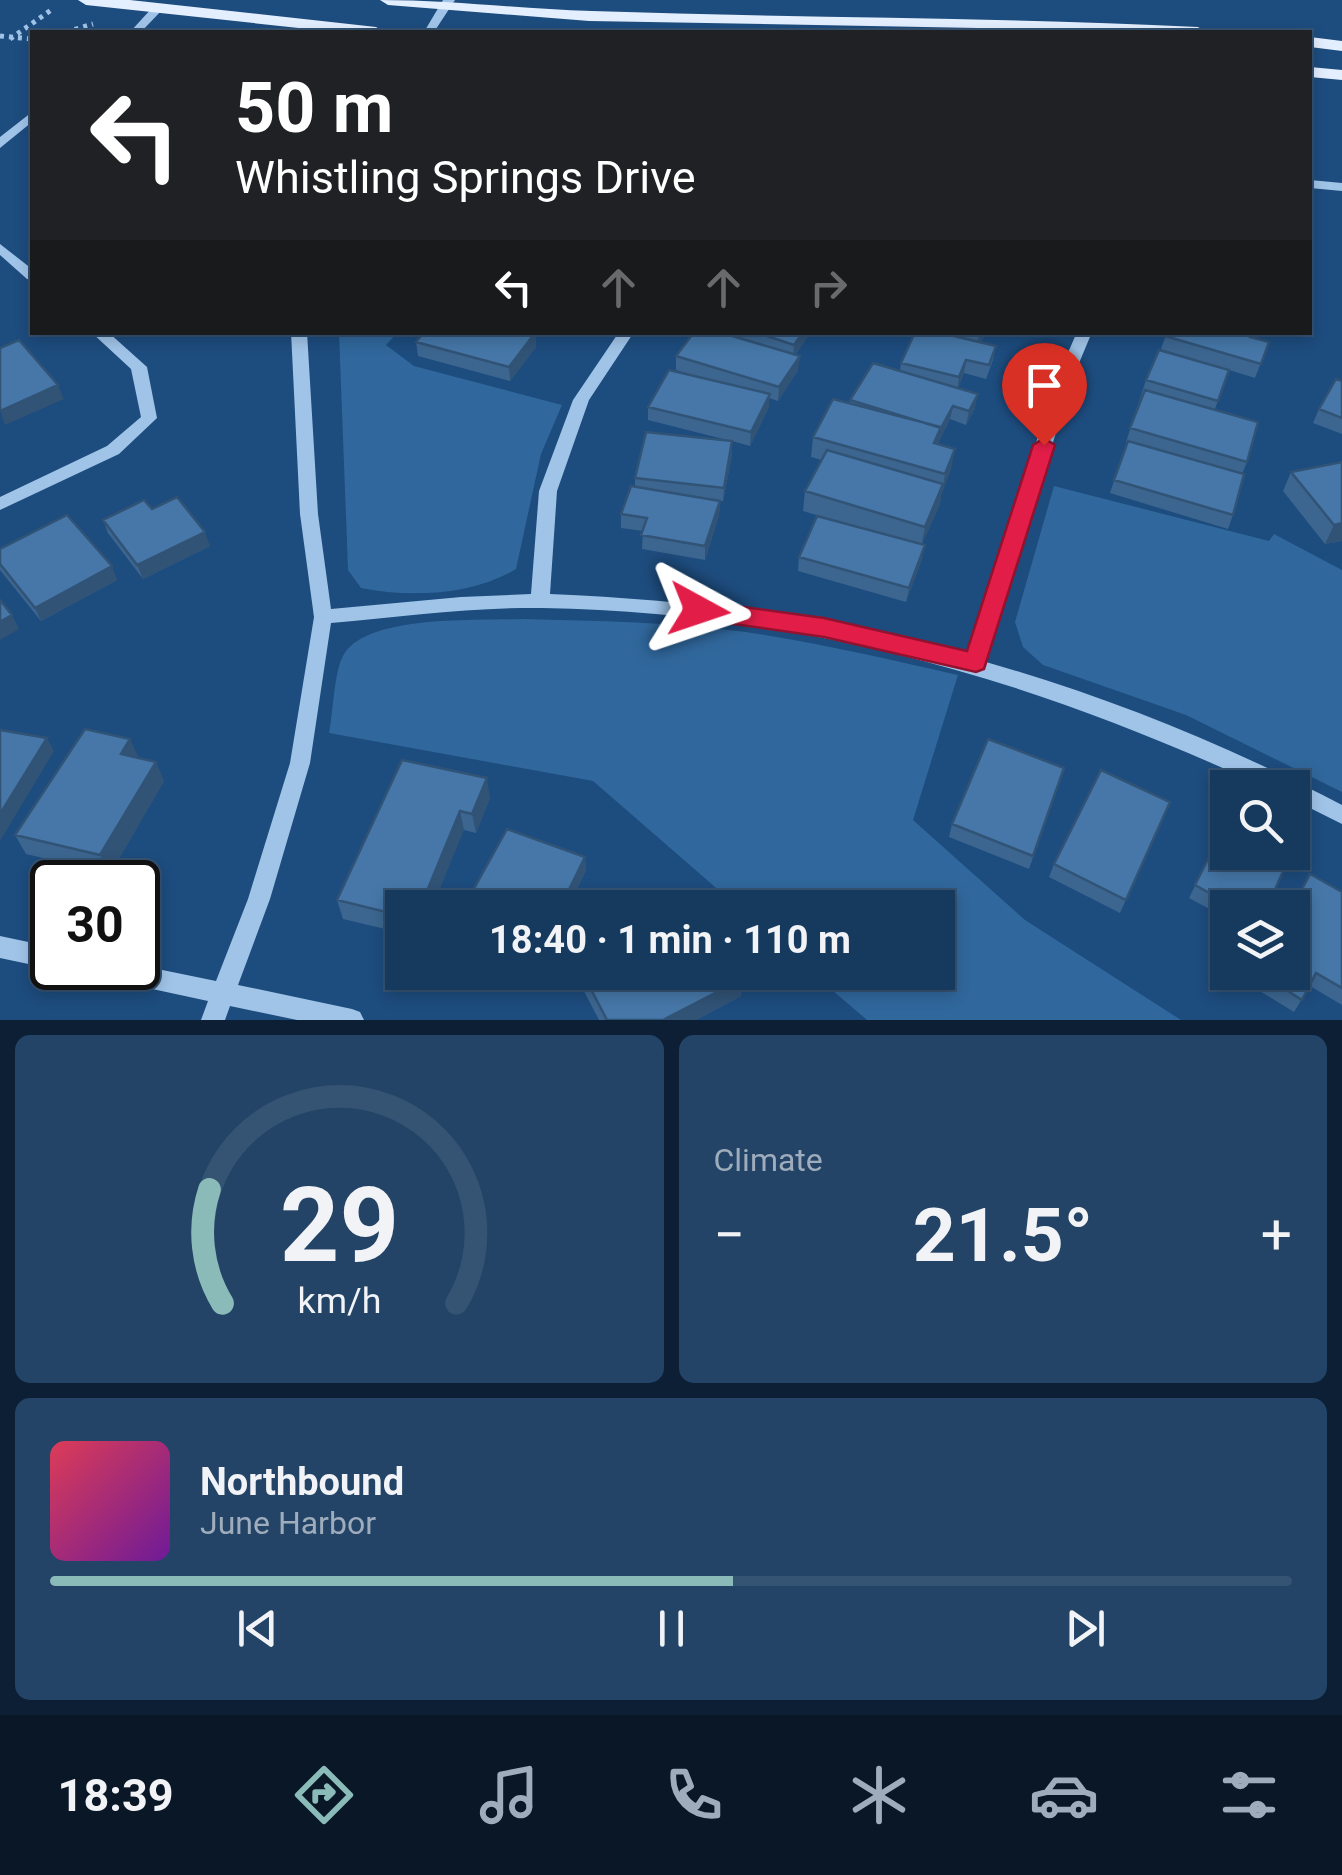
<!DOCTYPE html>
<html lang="en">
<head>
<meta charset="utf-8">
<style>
	:root { --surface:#16395e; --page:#234467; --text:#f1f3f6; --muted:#9eacbc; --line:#355373; --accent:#8bbbb9 }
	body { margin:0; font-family:Roboto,sans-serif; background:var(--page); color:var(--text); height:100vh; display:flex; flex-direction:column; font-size:38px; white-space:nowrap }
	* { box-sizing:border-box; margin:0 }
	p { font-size:32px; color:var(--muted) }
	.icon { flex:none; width:55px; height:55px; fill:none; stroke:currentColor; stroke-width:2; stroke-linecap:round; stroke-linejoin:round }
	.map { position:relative; height:1020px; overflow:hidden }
	.sheet { display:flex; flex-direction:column; gap:15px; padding:15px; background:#0c1f34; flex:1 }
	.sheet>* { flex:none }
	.banner { position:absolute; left:30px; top:30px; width:1282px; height:305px; border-radius:0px; box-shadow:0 5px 15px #0003,0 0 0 2px var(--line); background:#202124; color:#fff; overflow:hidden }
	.controls { position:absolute; left:1210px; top:770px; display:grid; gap:20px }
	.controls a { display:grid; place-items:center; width:100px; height:100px; border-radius:0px; background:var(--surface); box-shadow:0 5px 15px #0003,0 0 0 2px var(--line); font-size:50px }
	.speed { position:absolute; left:30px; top:860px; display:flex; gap:20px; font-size:50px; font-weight:700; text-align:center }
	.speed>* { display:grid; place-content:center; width:130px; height:130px; border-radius:50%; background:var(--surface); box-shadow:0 5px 15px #0003,0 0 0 2px var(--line); line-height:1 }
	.speed .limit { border:5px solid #111; border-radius:15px; background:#fff; color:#111 }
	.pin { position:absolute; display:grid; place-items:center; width:85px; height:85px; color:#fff; margin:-102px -42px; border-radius:50% 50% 50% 0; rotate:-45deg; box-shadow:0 0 10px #0007 }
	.pin .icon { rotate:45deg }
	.me { position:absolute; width:110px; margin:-55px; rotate:95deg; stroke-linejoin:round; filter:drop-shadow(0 0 8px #0008) }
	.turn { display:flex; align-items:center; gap:35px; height:210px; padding:0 40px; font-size:45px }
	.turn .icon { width:130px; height:130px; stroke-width:2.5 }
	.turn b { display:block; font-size:70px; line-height:85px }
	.lanes { display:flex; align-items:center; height:95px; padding:0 40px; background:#0003; justify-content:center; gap:50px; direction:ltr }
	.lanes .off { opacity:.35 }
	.big { font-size:75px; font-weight:700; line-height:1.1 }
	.sheet .widget { flex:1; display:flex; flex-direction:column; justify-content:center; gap:15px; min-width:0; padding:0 35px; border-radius:15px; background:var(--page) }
	.sheet .dial { align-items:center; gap:0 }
	.dial svg { height:260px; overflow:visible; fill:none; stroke:var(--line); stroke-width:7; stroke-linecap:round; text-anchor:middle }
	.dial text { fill:var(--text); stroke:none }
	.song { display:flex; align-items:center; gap:30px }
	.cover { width:120px; height:120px; border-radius:15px; background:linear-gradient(135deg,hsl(350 70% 55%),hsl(280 70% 35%)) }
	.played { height:10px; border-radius:5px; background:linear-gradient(90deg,var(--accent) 55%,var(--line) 55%) }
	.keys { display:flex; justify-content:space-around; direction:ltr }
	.heat { display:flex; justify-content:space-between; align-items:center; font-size:55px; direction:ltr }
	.sheet .tiles { flex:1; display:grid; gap:15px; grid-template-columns:1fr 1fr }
	.widget:last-child { grid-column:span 2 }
	.trip { position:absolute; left:385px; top:890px; width:570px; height:100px; border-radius:0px; background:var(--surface); box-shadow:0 5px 15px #0003,0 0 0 2px var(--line); font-weight:700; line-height:100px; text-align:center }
	.tab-bar { display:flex; height:160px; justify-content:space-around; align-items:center; background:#091726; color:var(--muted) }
	.tab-bar .icon { width:70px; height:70px }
	.tab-bar .on { color:var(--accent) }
	.tab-bar b { font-size:45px; color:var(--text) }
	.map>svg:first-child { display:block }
</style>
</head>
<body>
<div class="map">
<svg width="1342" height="1020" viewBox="0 0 1342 1020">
	<rect width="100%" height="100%" fill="#1d4c7e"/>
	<path fill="#30679c" d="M339,333H397L386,345L414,366L562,405L541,454L516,569C473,595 410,598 361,588L348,570Z
		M1054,486L1269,541L1274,534L1342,570V792L1186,715L1043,665L1023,647L1015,622Z
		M523,619C597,621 672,622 746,632C818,643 888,659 958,675L913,820L1025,920L1181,1020H867L812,973L938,972V908L738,907L593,781L329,733C333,714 334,672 343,656C365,614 480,621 523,619Z"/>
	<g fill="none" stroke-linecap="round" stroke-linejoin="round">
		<path stroke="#a0c4e8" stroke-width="5" stroke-dasharray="4 5" stroke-linecap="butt" d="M66,32L93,24
			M0,36L32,39
			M10,39L54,8"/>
		<path fill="#a0c4e8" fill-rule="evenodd" d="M443,0H455L434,32H424Z
			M152,8L162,10L141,32H130Z
			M32,112V122L0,148V137Z
			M1310,180L1342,183V191L1310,188Z
			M0,244L32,269V280L27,279L0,255Z
			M91,332H108L147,367L157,418L119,454L0,510V497L107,446L141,417L131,369Z
			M291,332H307L318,514L331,609L461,597L531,594L539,491L573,400L619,332H634L589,400L557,491L550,594C692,600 831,617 968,656L1056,380L1077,332H1092L1072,380L986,662C1109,697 1229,746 1342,805V824L1292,799V788H1267C1029,678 807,613 543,608C473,607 402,617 331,623L310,763L270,899L238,985L352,1009L360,1012L364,1020H297L230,1006L225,1020H201L208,1001L92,976L89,968H138V965L216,981L248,899L290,763L314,617L300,514Z
			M0,936L52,947V968H55L52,969L0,958Z"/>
		<path fill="#e3eefe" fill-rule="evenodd" d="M78,0H130L376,27L384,32H336L86,5Z
			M380,0C451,0 521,9 592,11C794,18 996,17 1198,27L1206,32L589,21L388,5Z
			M1310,37L1342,41V51L1310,47Z
			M1310,67L1342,70V80L1310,77Z"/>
	</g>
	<path fill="#3c6690" d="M424,332H549L545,337L535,334L536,347L510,381L418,356L416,342Z
		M694,332H811L795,355L798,370L778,401L769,398V407L750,446L732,441V455L723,501H720L719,515L705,560L642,549L643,531L621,528V514L635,486V478L731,441L648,420V407L702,378L676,370V356Z
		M915,332H987L980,343L996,346L993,360L986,379L964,373L958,388L975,408L966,425L950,419L939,441L938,444L951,469L941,494L940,504L922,544V559L906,602L798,571L799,557L839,522L803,511L805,491L822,460L811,457L813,437L850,403V400L900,371L901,363Z
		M990,332H1006L1003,337Z
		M1167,332L1250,337L1269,342L1255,378L1229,370L1215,409L1247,462L1242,474L1233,515L1228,529L1110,493L1127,442H1126L1146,380L1220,367L1161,349Z
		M1342,381V434L1313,423L1319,409Z
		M1342,462V541L1325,544L1283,491L1291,472Z
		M152,509L210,546L143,579L108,533L103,520Z
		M0,549L117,580L41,621L0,570Z
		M139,758L164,781L110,874L26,854L15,835Z
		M402,760L490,798L476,833L464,830L402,908V933L343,919L337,900Z
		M1064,768L1029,869L949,837L952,824Z
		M1170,802L1120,913L1049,877L1054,864Z
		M1224,827L1267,908H1228V919L1189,898Z
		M585,857L586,870L568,908L473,906L471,894Z
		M1310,874L1342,892V1005L1310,986L1294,1012L1250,985L1257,972H1292V908Z
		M574,972H738L742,979L741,996L696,1020H599Z"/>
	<path fill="#315376" d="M803,332H811L793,358L794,345Z
		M980,332H987L977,347L979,334Z
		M535,333L536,347L510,381L509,367Z
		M800,356L798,370L778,401L779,387Z
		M966,360L964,373L957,391L959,377Z
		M58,385L64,399L5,425L0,411Z
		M770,394L769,407L750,446L751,432Z
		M978,394L975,408L966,425L969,411Z
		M953,406L950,419L939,441L938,447L934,443Z
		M732,441V455L723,501L724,488Z
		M955,449L951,469L942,494L945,474Z
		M943,484L940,504L921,547L925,527Z
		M720,501L719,515L705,560V546Z
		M1342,523V541L1325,544L1334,525Z
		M205,532L210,546L143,579L137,565Z
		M925,545L922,559L906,602L909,588Z
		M112,566L117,580L41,621L35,608Z
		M12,615L19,629L0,640V622Z
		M47,738L54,751L0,841V814Z
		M130,739L139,758L121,754Z
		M156,762L164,781L110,874L100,855Z
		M487,778L490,798L476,833L472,814Z
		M460,811L464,830L432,908H420Z
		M585,857L586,870L568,908H560Z
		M742,979L741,996L696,1020H663Z"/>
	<path fill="#4677a8" stroke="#315376" stroke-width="2.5" d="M424,332H531L535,333L509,367L416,342Z
		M694,332H719L800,356L779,387L676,356Z
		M755,332H803L794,345Z
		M915,332H937L996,346L989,365L966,360L959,377L901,363Z
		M1167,332H1252L1250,337L1269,342L1261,364L1165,336Z
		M19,340L58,385L0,411V348Z
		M1159,350L1229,370L1218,401L1146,380Z
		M873,363L978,394L969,411L953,406L941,428L850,400Z
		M669,370L770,394L751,432L648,407Z
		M1336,379L1342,381V418L1319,409Z
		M1145,390L1258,422L1247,462L1130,428Z
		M833,399L941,427L934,443L955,449L945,474L813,437Z
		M646,432L732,441L724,488L635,478Z
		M1128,441L1244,474L1233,515L1114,480Z
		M827,450L943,484L925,527L805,491Z
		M1342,462V523L1334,525L1291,472Z
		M631,486L720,501L705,546L641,535L647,518L621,514Z
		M177,497L205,532L137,565L103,520L144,500L152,509Z
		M67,515L112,566L35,608L0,564V549Z
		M817,516L925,545L909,588L799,557Z
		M0,600L12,615L0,622Z
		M85,729L130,739L121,754L156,762L100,855L15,835Z
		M0,730L47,738L0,814Z
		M988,739L1064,768L1033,856L952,824Z
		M402,760L487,778L472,814L460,811L420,908H402V916L337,900Z
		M1101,770L1170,802L1126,900L1054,864Z
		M1224,827L1228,829V852H1274L1288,860L1267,908H1237L1195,885Z
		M507,829L585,857L560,908H505L471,894Z
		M1310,874L1342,892V988L1316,973L1302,1000L1258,972H1292V908Z
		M690,896L698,908H666Z
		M582,972H738L742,979L663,1020H607Z"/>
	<path fill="#e11d48" stroke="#92132f" stroke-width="2.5" d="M1044,438L1055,445L984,669L976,672L824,637L699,619L690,617L687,610L690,604L699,601L824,618L967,651L1033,445Z"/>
</svg>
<div class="controls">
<a><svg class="icon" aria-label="search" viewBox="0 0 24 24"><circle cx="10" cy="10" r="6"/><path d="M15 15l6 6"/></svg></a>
<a><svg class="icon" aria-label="layers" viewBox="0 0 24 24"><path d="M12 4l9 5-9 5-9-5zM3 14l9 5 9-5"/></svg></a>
</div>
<div class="speed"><div class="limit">30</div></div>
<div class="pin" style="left:1044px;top:445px;background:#d93025"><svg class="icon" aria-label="arrive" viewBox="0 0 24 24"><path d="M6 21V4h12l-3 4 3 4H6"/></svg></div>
<svg class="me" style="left:699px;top:610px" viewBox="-20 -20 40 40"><path d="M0-17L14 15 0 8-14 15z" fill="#e11d48" stroke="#fff" stroke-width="4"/></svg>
<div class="trip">18:40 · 1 min · 110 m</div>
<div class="banner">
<div class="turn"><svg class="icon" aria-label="left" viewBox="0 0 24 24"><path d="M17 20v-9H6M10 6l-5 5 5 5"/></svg><div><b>50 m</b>Whistling Springs Drive</div></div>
<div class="lanes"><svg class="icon" aria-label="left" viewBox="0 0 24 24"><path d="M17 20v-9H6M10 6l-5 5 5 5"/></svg><svg class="icon off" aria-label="ahead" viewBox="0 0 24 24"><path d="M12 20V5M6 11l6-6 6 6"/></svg><svg class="icon off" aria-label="ahead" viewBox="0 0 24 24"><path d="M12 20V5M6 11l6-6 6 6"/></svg><svg class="icon off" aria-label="right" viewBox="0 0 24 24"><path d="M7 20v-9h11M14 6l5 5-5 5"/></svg></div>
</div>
</div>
<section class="sheet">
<div class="tiles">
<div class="widget dial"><svg viewBox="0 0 100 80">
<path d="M14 69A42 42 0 1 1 86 69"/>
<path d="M14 69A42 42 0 0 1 10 34" stroke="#8bbbb9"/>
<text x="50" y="56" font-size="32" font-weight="700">29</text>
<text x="50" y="72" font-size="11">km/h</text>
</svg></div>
<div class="widget"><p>Climate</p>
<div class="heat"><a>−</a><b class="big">21.5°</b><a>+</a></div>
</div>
<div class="widget">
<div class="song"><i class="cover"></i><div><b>Northbound</b><p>June Harbor</p></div></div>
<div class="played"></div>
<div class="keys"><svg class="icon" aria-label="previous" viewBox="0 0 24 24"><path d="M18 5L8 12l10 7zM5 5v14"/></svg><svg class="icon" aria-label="pause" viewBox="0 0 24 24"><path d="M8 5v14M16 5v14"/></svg><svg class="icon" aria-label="next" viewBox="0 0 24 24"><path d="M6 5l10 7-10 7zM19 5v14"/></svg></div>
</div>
</div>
</section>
<nav class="tab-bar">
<b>18:39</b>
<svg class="icon on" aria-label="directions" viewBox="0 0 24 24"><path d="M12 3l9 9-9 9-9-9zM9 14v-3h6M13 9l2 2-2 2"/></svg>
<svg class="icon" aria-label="music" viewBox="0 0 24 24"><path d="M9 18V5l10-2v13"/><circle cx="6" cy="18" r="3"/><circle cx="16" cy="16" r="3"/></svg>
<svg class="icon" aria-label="phone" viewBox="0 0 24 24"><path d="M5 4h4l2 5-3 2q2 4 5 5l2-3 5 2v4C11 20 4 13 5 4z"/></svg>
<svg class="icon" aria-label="climate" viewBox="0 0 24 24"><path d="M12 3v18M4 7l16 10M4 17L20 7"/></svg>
<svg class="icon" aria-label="car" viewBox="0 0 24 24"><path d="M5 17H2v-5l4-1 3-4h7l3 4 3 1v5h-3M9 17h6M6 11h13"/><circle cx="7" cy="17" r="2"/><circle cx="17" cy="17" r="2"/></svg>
<svg class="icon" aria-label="filters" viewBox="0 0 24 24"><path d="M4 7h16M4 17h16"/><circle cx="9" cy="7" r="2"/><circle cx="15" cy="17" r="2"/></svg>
</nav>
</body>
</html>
